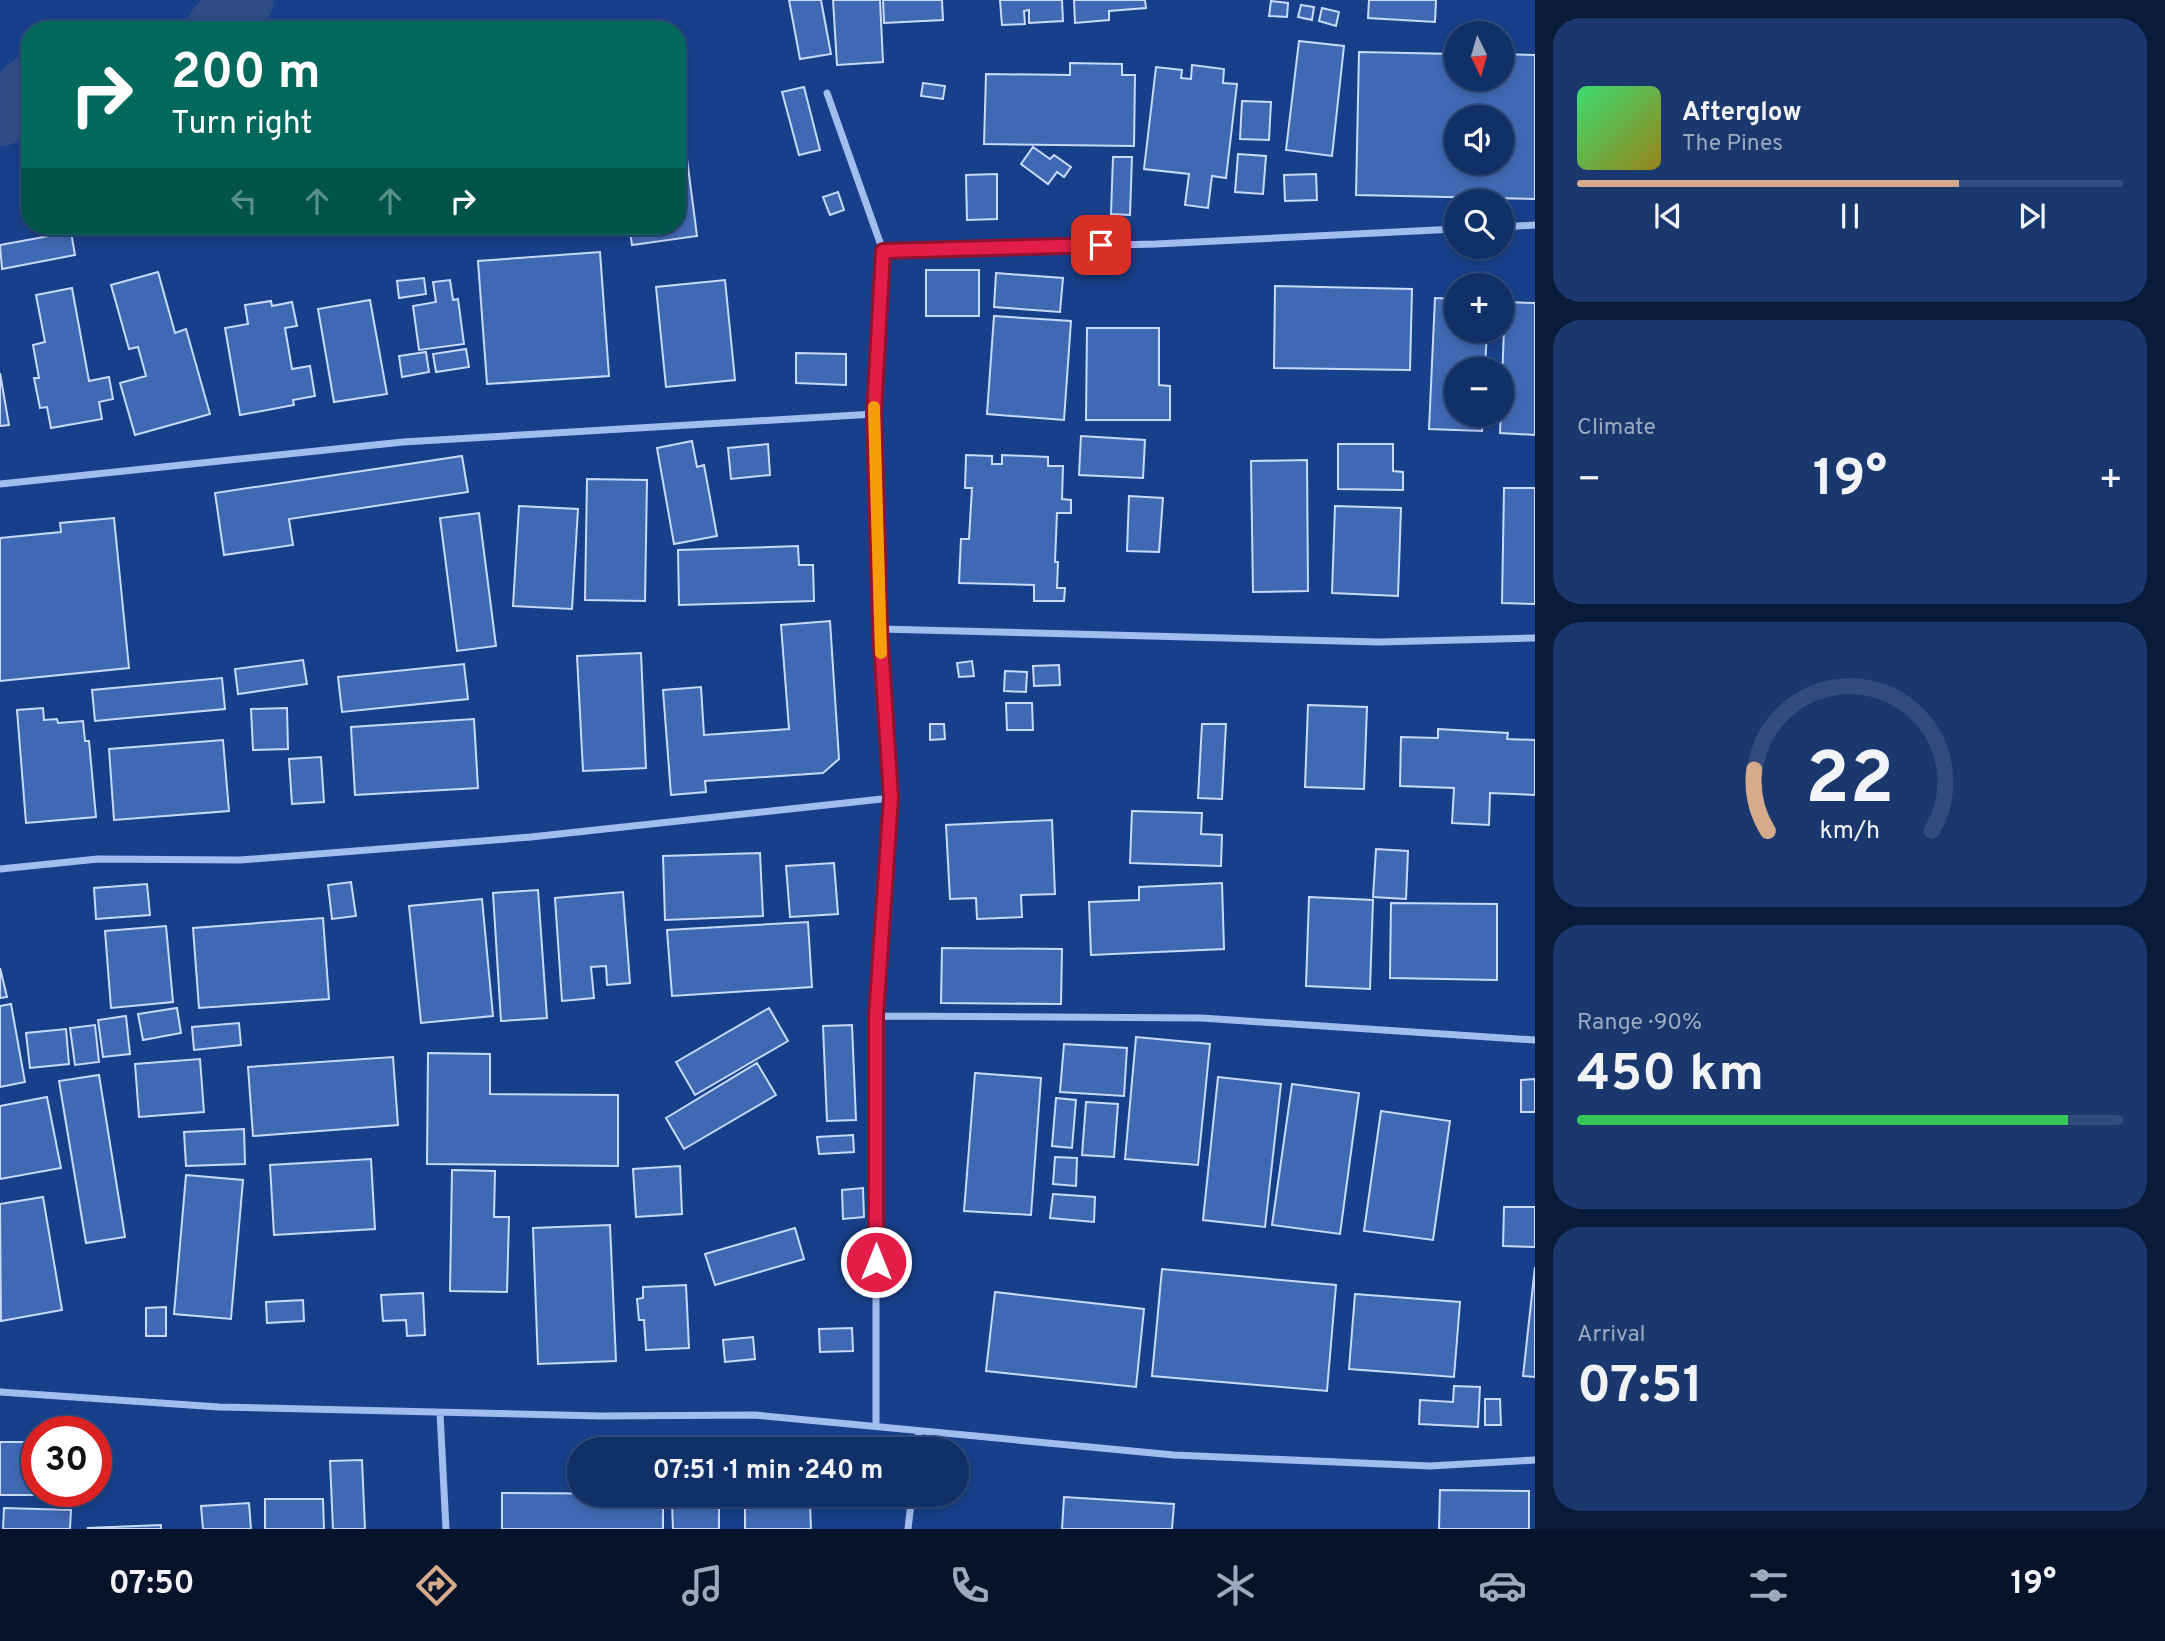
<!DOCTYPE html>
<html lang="en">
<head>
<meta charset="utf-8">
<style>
	:root { --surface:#123068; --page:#1b386e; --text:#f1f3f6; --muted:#9ca9c0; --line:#314b7c; --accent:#d6ab8b }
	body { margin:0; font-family:Overpass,sans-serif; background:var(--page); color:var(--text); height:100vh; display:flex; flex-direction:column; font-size:26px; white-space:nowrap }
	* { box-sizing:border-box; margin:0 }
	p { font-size:23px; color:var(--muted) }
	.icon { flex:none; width:38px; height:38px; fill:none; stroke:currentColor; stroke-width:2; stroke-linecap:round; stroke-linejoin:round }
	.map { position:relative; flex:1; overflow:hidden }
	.panel { display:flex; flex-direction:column; gap:18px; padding:18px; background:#0a1a39; width:630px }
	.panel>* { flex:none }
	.guide { position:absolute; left:21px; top:21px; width:665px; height:214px; border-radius:28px; box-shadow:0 4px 10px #0003,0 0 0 2px var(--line); background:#00695c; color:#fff; overflow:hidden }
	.needle { width:46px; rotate:175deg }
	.buttons { position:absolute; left:1444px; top:21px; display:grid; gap:14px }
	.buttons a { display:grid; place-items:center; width:70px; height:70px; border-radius:50%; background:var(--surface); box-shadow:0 4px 10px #0003,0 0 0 2px var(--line); font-size:35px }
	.speed { position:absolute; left:21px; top:1416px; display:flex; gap:14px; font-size:35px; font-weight:700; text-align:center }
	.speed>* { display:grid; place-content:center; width:91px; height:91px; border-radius:50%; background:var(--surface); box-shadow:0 4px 10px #0003,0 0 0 2px var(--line); line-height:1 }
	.speed .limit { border:10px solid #d22; background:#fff; color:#111 }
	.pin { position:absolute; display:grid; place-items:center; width:60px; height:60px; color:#fff; margin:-30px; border-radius:14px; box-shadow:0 4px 10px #0006 }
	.me { position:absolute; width:77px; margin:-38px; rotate:0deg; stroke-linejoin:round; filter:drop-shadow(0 0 5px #0008) }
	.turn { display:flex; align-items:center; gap:24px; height:147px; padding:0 35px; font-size:32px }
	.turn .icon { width:91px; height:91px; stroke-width:2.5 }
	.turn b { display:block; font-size:49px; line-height:60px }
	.lanes { display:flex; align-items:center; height:66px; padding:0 35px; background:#0003; justify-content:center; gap:35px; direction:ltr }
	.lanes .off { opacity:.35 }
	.big { font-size:52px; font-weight:700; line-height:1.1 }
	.panel .tile { flex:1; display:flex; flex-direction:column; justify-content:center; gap:10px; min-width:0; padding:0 24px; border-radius:28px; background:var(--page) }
	.panel .dial { align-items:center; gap:0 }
	.dial svg { height:182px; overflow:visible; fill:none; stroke:var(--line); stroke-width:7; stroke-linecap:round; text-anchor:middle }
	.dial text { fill:var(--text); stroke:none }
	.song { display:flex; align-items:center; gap:21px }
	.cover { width:84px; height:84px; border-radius:10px; background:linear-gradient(135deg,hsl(140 70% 55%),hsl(50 70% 35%)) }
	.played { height:7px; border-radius:4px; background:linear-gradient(90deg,var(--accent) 70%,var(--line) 70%) }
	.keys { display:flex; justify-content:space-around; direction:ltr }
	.heat { display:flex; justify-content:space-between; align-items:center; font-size:38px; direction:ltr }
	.charge { height:10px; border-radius:5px; background:linear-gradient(90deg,#34c759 90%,var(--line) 0) }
	.trip { position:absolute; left:567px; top:1437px; width:402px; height:70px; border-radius:35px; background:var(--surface); box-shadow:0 4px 10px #0003,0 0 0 2px var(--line); font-weight:700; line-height:70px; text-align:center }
	.dock { display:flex; height:112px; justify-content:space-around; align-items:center; background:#07132a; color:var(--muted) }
	.dock .icon { width:49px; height:49px }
	.dock .current { color:var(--accent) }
	.dock b { font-size:32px; color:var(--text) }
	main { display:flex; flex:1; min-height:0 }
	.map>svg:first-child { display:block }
</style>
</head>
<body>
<main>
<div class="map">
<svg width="1535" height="1529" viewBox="0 0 1535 1529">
	<rect width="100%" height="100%" fill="#18408a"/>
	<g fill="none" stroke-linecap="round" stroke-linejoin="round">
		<path stroke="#2f4d84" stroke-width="63" d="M217,30L242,0
			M0,115L30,87"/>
	</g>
	<path fill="#4069b3" stroke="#c7dafa" stroke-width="2" fill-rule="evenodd" d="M789,0H821L831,54L800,59Z
		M833,0H880L883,62L837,65Z
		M883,0H942L943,20L884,23Z
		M1000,0H1062L1063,21L1029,23V10L1024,11L1025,24L1002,25Z
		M1074,0H1145L1146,8L1109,11V20L1075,23Z
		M1369,0H1436L1435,22L1368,18Z
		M1271,1L1288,3L1287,17L1269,16Z
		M1301,5L1314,7L1312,20L1298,17Z
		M1322,8L1339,12L1336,26L1319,21Z
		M1299,41L1344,46L1332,156L1286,150Z
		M1359,52L1456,54V79H1502V54L1535,55V199L1356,195ZM1456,117H1502V163H1456Z
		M1070,63L1122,64V75H1135L1134,146L984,144L986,74L1070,75Z
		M1192,65L1224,69L1223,83L1237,84L1226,178L1212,176L1208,208L1185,205L1189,174L1144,169L1156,67L1182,70L1181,78L1191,79Z
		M923,83L945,86L943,99L921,96Z
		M804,87L820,150L799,155L782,92Z
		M1242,101L1271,102L1269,140L1240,139Z
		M1033,147L1050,159L1054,155L1071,167L1064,177L1057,172L1048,184L1021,164Z
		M1238,154L1266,156L1263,194L1235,192Z
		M1113,157H1132L1130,215L1111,214Z
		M687,159L697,236L632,245L629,226H677V160Z
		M997,174V219L967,220L966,175Z
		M1316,174L1317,200L1285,201L1284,175Z
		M838,192L844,210L830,215L823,197Z
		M71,232L75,255L2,269L0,245Z
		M600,252L609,376L487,384L478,261Z
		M926,270H979V316H926Z
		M158,272L175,333L186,329L210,414L135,435L120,383L146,376L138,347L129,349L111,285Z
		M996,273L1063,278L1060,312L994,307Z
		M424,278L426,294L399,298L397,281Z
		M450,280L453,300L458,299L464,344L419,350L413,306L436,302L433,282Z
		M725,280L735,380L666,387L656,287Z
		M1275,286L1412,289L1410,370L1274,368Z
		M72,288L89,381L109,377L113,399L99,402L102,419L51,428L47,407L40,408L34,378H39L33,345L45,342L36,295Z
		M1435,298L1456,299V331H1487L1485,369H1456V415H1483L1482,431L1429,429Z
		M370,300L387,394L334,402L318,309Z
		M271,301L272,306L292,302L297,326L285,328L292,369L310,366L315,396L293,400L294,405L240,415L225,328L248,324L245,305Z
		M1505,302L1535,303V435L1500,433Z
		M994,316L1071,321L1064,420L987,414Z
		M1087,328H1159V385L1170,386V420H1086Z
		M466,349L469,367L436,372L433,354Z
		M426,352L429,372L402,377L399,356Z
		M796,353L846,354V385L796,383Z
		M0,373L9,425L0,426Z
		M1081,436L1145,440L1143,478L1079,475Z
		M692,441L697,467L704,465L717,536L674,544L657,448Z
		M768,444L770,475L731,479L728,448Z
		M1338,444H1393V471L1403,472V490L1338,489Z
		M966,455L992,456V464H1002V455L1048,457V466H1063L1062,499L1071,500V513H1057L1055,562H1058L1057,588H1065L1064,601H1034V585L959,583L961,539H969L972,488H965Z
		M462,456L468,492L289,519L293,545L224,555L215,493Z
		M1307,460L1308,591L1253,592L1251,461Z
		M587,479L647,480L645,601L585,600Z
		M1504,488H1535V604L1502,603Z
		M1129,496L1163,498L1159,552L1127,551Z
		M519,506L578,509L572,609L513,606Z
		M1335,506L1401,508L1398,596L1332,593Z
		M479,513L496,646L457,651L440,518Z
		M114,518L129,668L0,681V538L61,532L60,523Z
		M798,546L799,565H813L814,601L679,605L678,550Z
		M830,621L839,759L823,773L705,781L706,792L671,795L663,690L701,687L704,735L789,729L781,625Z
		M641,653L646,768L583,771L577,656Z
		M303,660L307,684L238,694L235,669Z
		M972,661L974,676L959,677L957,663Z
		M464,664L468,699L342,712L338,677Z
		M1059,665L1060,685L1034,686L1033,666Z
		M1005,671L1027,672L1026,692L1004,691Z
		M222,678L225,709L95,721L92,690Z
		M1006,703H1032L1033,730H1007Z
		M1308,705L1367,707L1364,789L1305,787Z
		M43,708L44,720L57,719L58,723L83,721L85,741H89L96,817L26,823L17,710Z
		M287,708L288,749L253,750L251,709Z
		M474,719L478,788L355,795L351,727Z
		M930,724H944L945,739L930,740Z
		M1202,724H1226L1222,799L1198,798Z
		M1438,729L1508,733L1507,739L1535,740V795L1490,793L1489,825L1452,823L1454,788L1400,786L1401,737L1438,738Z
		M223,740L229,811L114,820L109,749Z
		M321,757L324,802L292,804L289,759Z
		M1132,811L1202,813L1201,834L1222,835L1221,866L1130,863Z
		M1052,820L1055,894L1021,895L1022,917L977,919L976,898L950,899L946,825Z
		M1376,849L1408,851L1406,899L1373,897Z
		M760,853L763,916L665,920L663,856Z
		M834,863L838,914L790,917L786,866Z
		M351,882L356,916L332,919L328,885Z
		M1222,883L1224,949L1091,955L1089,902L1139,900V887Z
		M147,884L150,915L96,919L94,888Z
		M538,890L547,1018L501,1021L493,893Z
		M623,892L630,983L607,985L606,966L591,967L594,998L562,1001L555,898Z
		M1309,897L1373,900L1370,989L1306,986Z
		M482,899L493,1016L421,1023L409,906Z
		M1391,903L1497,904V980L1390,978Z
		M323,918L329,999L199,1008L193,928Z
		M808,922L812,987L672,996L667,930Z
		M166,926L173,1002L111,1008L105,931Z
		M942,948L1062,949L1061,1004L941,1003Z
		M0,968L7,997L0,998Z
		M11,1004L25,1082L0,1087V1006Z
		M177,1008L181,1033L143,1040L138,1014Z
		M769,1008L788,1041L695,1095L676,1062Z
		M126,1016L130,1054L103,1057L98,1020Z
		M239,1023L241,1045L194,1050L192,1027Z
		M95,1025L99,1062L75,1065L70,1028Z
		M852,1025L856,1120L827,1121L823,1026Z
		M66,1029L69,1064L30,1068L26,1033Z
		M1136,1037L1210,1044L1198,1165L1125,1159Z
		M1064,1044L1127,1048L1124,1096L1060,1092Z
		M428,1053L490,1054V1094L618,1095V1166L427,1164Z
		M393,1057L398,1125L253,1136L248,1067Z
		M200,1059L204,1112L139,1117L135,1064Z
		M757,1063L776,1095L684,1149L666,1118Z
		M975,1073L1041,1078L1031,1215L964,1211Z
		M99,1075L125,1237L86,1243L59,1081Z
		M1218,1077L1281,1084L1265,1227L1203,1220Z
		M1535,1079V1112H1521V1080Z
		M1292,1084L1359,1093L1340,1234L1272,1225Z
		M47,1097L61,1168L0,1179V1106Z
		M1056,1098L1076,1100L1072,1148L1052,1146Z
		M1086,1102L1118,1104L1114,1157L1082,1155Z
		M1381,1111L1450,1121L1433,1240L1364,1231Z
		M244,1129L245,1164L186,1166L184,1132Z
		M853,1135L854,1152L819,1154L817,1137Z
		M1055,1157L1077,1158L1076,1186L1053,1184Z
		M371,1159L375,1229L274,1235L270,1165Z
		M680,1166L682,1214L636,1217L633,1169Z
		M452,1170L495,1171L494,1217H509L507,1292L450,1291Z
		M186,1175L243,1180L231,1319L174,1314Z
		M863,1188L864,1217L843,1219L842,1190Z
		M1053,1194L1095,1197L1094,1222L1050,1218Z
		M43,1197L62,1310L1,1321L0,1204Z
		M1504,1207H1535V1247L1503,1246Z
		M610,1225L616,1361L538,1364L533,1228Z
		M795,1228L804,1259L715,1285L705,1254Z
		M1535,1267V1377L1523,1376Z
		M1162,1269L1336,1285L1327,1391L1152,1376Z
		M686,1285L689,1348L646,1350L644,1320H639L637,1299L643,1298V1287Z
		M995,1292L1144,1309L1136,1387L986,1371Z
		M423,1293L425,1335L407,1336L406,1320L383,1321L381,1295Z
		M1355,1294L1460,1302L1454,1377L1349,1369Z
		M303,1300L304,1321L267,1323L266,1302Z
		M166,1307V1336H146V1308Z
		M852,1328L853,1351L820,1352L819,1329Z
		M753,1337L755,1359L725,1362L723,1340Z
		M1454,1386L1480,1387L1478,1427L1419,1424L1420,1400L1453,1402Z
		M1485,1399H1500L1501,1425H1485Z
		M0,1442H37V1491H74V1495H0Z
		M362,1460L365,1529H333L330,1461Z
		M1440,1490L1529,1491V1529H1439Z
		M502,1493L663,1494V1529H502Z
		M1064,1497L1174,1504L1172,1529H1062Z
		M265,1499H323L324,1529H265Z
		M249,1503L251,1529H203L201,1506Z
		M810,1503L811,1529H745V1504Z
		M719,1504V1529H673L672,1505Z
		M4,1508L71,1510L70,1529H3Z
		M161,1525V1529H88V1528Z"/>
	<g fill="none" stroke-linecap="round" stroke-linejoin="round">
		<path stroke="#a1bdee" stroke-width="7" d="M827,93L883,251L874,414L880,629L891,798L876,1016V1426
			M1502,227L1535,225
			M883,251L1156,244L1456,229
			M0,484L403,442L874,414
			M880,629L1379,642L1535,638
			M0,869L98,859L240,860L531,837L891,798
			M876,1016L1201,1018L1535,1040
			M0,1392L219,1407L601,1416L755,1415L1174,1455L1430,1466L1535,1460
			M440,1413L446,1529
			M917,1449L919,1431
			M908,1529L912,1494"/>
	</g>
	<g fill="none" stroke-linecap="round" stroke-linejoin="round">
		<g stroke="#92132f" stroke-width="18">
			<path id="route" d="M876,1262V1016L891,798L880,629L874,414L883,251L1101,245"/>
		</g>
		<use href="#route" stroke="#e11d48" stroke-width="12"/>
		<path stroke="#f59e0b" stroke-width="12" d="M874,407L881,653"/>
	</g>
</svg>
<div class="buttons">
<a><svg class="needle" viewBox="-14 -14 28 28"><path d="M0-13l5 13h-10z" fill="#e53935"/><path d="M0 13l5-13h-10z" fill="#9ca9c0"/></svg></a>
<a><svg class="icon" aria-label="sound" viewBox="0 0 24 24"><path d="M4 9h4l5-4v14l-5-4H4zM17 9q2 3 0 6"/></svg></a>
<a><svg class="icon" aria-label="search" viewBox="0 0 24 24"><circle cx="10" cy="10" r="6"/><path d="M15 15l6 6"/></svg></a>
<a>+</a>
<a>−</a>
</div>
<div class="speed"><div class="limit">30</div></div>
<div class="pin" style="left:1101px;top:245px;background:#d93025"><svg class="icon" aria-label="arrive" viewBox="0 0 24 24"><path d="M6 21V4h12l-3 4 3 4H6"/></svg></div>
<svg class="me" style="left:876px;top:1262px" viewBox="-20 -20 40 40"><circle r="17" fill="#e11d48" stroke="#fff" stroke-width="3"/><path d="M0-11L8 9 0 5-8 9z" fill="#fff"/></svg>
<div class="trip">07:51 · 1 min · 240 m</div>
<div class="guide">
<div class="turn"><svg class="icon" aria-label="right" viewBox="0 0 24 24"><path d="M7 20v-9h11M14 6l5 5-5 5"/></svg><div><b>200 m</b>Turn right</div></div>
<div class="lanes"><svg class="icon off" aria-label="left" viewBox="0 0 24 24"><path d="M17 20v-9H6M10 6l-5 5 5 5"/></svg><svg class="icon off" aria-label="ahead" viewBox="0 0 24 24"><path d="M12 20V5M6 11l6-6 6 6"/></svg><svg class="icon off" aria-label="ahead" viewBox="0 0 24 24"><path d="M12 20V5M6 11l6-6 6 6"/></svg><svg class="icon" aria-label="right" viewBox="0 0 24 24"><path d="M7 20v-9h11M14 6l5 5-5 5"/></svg></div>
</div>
</div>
<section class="panel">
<div class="tile">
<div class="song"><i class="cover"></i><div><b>Afterglow</b><p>The Pines</p></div></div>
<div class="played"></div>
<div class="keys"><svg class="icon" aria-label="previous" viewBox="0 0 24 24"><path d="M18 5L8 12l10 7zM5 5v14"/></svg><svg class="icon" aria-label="pause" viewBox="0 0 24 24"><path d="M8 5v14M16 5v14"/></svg><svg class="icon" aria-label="next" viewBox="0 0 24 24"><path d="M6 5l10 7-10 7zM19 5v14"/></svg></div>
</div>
<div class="tile"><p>Climate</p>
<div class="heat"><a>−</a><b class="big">19°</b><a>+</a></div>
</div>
<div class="tile dial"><svg viewBox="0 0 100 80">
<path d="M14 69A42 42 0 1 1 86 69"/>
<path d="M14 69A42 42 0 0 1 8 42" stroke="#d6ab8b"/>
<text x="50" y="56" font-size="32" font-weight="700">22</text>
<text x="50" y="72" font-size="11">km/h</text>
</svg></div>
<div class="tile"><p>Range · 90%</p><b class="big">450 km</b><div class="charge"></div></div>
<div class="tile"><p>Arrival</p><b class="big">07:51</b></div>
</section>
</main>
<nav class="dock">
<b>07:50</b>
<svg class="icon current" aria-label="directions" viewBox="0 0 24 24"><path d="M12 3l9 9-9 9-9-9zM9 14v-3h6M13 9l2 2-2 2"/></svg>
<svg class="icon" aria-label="music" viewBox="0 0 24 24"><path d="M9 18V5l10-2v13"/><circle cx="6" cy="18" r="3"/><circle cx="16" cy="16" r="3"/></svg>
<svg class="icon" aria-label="phone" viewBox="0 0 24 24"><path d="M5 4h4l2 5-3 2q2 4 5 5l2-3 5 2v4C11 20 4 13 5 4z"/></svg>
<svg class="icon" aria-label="climate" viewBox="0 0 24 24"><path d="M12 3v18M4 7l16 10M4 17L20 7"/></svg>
<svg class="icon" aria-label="car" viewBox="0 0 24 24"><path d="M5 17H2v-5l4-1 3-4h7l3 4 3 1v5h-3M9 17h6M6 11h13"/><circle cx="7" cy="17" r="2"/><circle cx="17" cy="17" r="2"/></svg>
<svg class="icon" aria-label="filters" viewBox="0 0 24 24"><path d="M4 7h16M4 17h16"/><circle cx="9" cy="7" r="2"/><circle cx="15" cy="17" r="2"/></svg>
<b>19°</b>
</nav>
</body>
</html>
